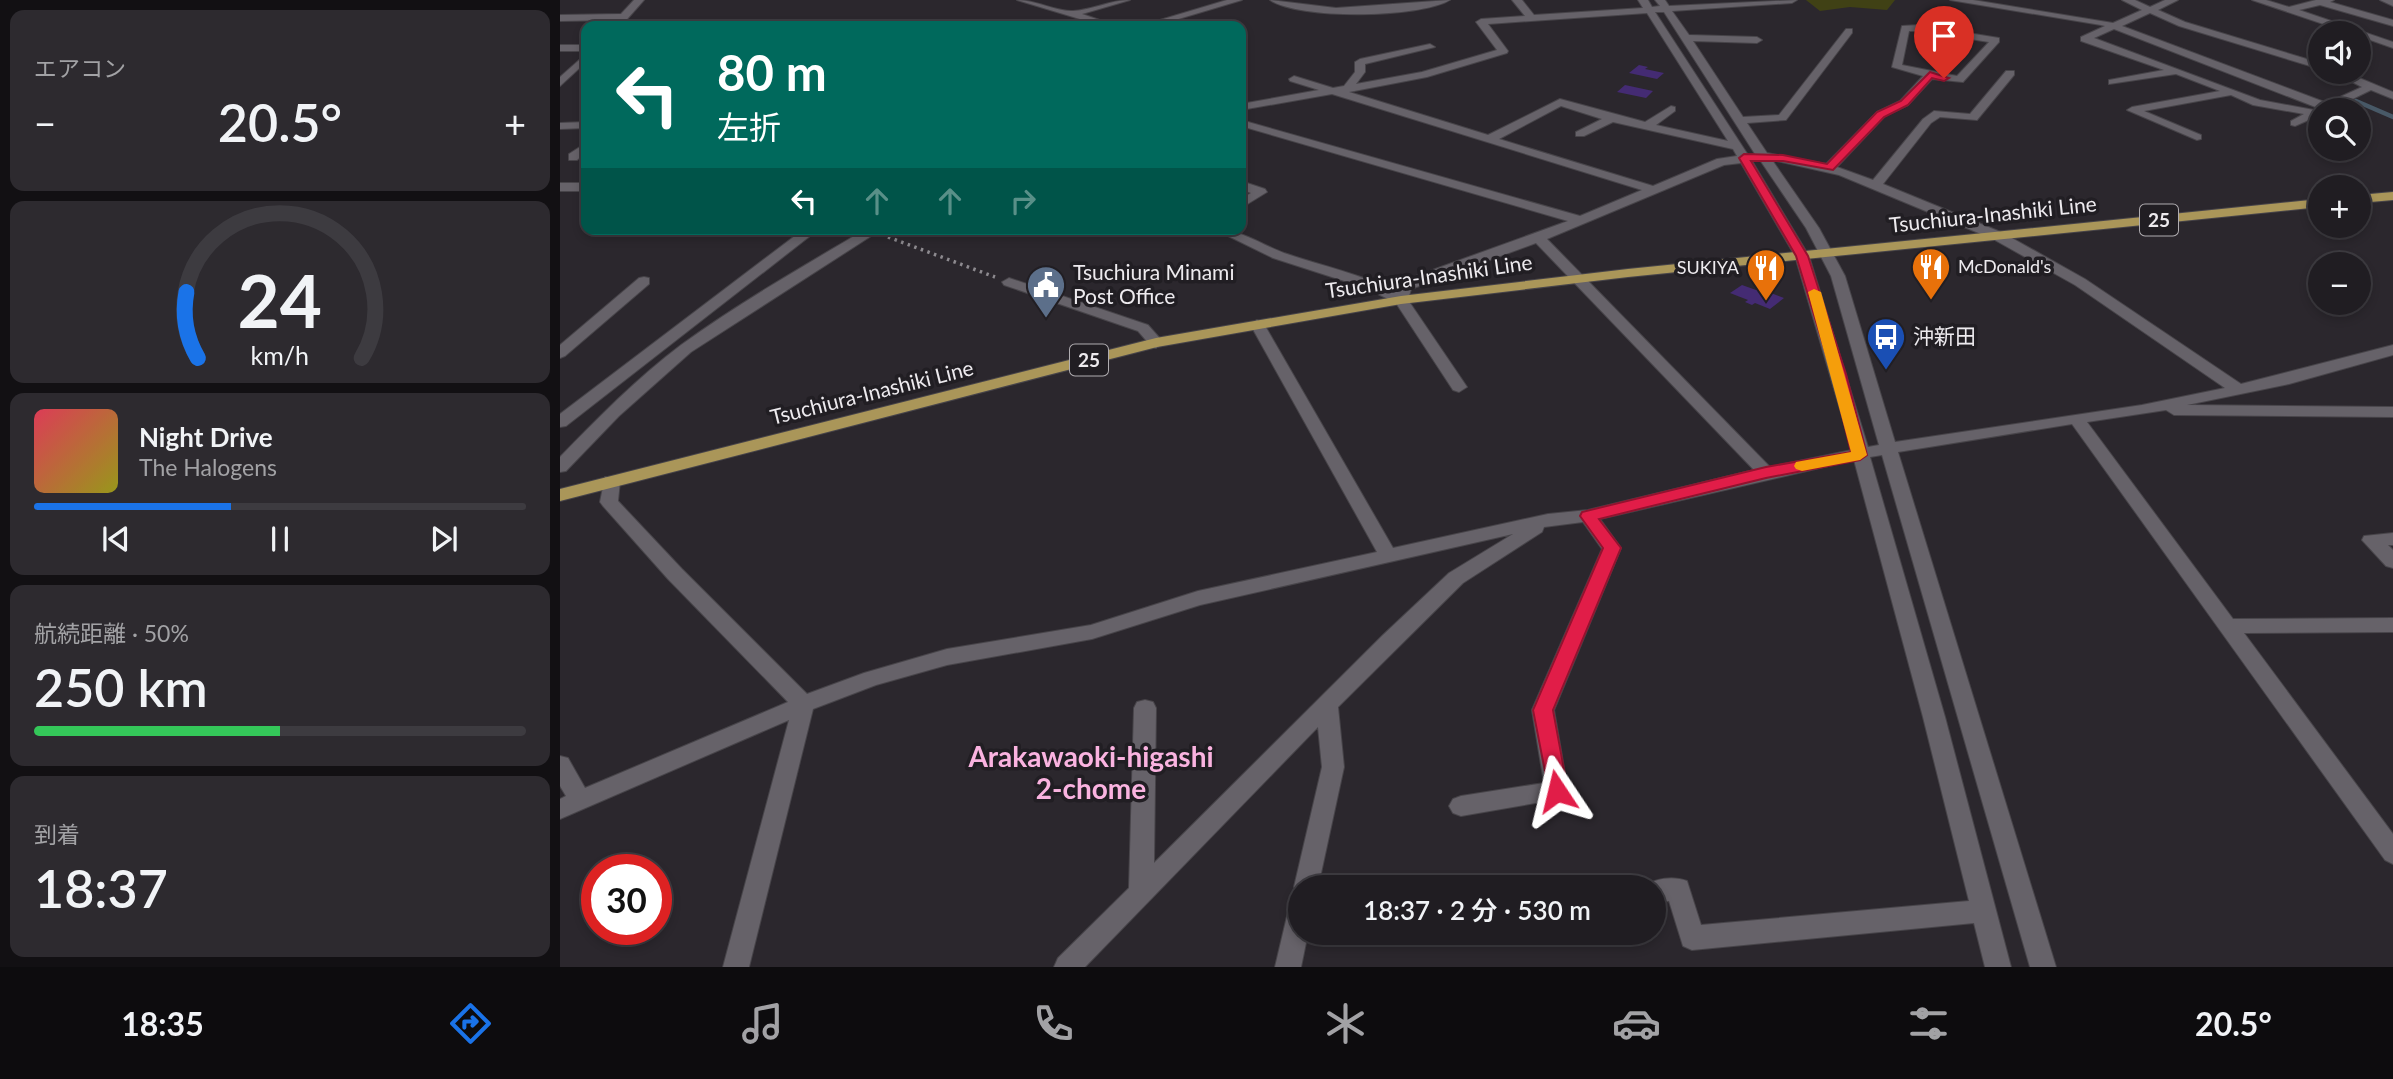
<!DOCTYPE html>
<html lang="ja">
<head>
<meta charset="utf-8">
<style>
	:root { --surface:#201d22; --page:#2d2a2f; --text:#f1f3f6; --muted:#a2a2a5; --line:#3d3b40; --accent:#1a73e8 }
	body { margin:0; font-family:Lato,"Noto Sans JP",sans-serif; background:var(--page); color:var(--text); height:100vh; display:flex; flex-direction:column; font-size:26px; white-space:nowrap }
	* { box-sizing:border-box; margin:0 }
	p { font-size:23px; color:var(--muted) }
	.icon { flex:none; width:38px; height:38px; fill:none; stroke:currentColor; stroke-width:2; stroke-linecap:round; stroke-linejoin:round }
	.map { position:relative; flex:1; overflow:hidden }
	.drawer { display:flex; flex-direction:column; gap:10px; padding:10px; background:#121013; width:560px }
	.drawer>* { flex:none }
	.top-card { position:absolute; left:21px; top:21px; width:665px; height:214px; border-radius:14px; box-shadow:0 4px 10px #0003,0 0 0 2px var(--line); background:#00695c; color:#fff; overflow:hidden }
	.buttons { position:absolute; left:1748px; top:21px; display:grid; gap:14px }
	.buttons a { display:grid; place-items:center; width:63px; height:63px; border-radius:50%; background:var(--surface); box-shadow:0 4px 10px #0003,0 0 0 2px var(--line); font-size:35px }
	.speed { position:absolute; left:21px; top:854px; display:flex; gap:14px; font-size:35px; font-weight:700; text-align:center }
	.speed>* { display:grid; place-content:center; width:91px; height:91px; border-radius:50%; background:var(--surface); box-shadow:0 4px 10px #0003,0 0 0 2px var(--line); line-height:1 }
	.speed .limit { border:10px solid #d22; background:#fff; color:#111 }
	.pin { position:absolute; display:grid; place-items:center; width:60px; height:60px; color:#fff; margin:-72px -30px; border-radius:50% 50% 50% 0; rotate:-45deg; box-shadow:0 0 7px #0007 }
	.pin .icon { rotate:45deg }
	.me { position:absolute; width:77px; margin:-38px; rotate:350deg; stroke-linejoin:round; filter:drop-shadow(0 0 5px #0008) }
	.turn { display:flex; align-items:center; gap:24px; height:147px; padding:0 21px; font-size:32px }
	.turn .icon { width:91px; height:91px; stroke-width:2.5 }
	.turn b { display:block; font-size:49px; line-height:60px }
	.lanes { display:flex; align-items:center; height:66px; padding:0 21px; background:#0003; justify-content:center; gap:35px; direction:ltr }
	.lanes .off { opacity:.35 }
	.big { font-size:52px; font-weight:600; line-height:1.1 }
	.drawer .tile { flex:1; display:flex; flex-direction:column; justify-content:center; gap:10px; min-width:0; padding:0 24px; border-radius:14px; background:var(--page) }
	.drawer .dial { align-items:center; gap:0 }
	.dial svg { height:182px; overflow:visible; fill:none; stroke:var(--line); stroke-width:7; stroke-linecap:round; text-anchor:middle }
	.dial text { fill:var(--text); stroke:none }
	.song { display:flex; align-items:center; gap:21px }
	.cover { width:84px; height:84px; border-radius:10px; background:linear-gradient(135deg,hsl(350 70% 55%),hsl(60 70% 35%)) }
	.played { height:7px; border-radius:4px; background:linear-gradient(90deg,var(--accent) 40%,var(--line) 40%) }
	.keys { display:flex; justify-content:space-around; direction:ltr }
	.heat { display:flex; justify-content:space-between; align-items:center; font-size:38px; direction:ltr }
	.charge { height:10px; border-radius:5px; background:linear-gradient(90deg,#34c759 50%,var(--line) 0) }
	.trip { position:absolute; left:728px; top:875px; width:378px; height:70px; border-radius:35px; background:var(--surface); box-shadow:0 4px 10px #0003,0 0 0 2px var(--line); font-weight:600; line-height:70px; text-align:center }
	.tab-bar { display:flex; height:112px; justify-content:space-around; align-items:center; background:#0d0c0e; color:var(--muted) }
	.tab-bar .icon { width:49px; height:49px }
	.tab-bar .on { color:var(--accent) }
	.tab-bar b { font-size:32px; color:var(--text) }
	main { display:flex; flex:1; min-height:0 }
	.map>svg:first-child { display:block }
</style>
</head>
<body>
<main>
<section class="drawer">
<div class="tile"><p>エアコン</p>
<div class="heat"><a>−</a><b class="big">20.5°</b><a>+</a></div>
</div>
<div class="tile dial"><svg viewBox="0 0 100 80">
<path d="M14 69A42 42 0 1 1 86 69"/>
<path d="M14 69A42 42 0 0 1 9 40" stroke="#1a73e8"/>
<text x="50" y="56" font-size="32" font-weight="700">24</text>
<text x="50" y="72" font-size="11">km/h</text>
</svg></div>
<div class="tile">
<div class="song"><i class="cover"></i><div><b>Night Drive</b><p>The Halogens</p></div></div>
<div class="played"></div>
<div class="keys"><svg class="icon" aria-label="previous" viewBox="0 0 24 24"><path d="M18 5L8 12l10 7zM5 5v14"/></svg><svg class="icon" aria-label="pause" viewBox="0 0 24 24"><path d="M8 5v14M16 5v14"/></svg><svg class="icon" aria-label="next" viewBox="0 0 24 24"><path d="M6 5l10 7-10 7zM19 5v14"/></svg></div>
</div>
<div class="tile"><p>航続距離 · 50%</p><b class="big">250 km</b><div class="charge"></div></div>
<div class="tile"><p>到着</p><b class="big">18:37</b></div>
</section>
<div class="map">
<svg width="1833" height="967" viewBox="0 0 1833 967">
	<rect width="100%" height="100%" fill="#2b272d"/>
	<path fill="#404115" d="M1246,0H1335L1327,10L1290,7L1260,11Z"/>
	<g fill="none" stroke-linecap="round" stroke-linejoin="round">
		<path stroke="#485967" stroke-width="4.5" d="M1796,101L1833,117"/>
	</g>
	<path fill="#442b73" d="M1079,65L1088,67L1085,69L1104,73L1097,79L1069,73Z
		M1065,85L1093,91L1086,98L1057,92Z
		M1182,285L1196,290L1198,288L1224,298L1210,309L1195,303L1192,305L1185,302L1188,300L1170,293Z"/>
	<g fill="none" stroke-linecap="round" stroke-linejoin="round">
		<g stroke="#474449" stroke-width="2">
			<path id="minor" d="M74,0H84L61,26H51L56,20L0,21V15L61,14Z
				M457,0C476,0 497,12 513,11C533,10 550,0 570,0L522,14L557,26H543Z
				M667,0H682L595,26H580Z
				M710,0L776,8L890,0C860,18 740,20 710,0Z
				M952,0H962L974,15L1083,8L1078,0H1088L1092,7L1100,6L1095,0H1105L1109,6L1237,0L1232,3L1112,11L1129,35L1197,37L1202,40L1197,43L1133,41L1183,117L1219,115L1286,29H1292V33L1226,120L1187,123L1207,153L1266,164L1317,112L1340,101L1363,76L1332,67L1342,26L1359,25L1439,38V42L1403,82L1372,79L1348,105L1325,116L1277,167L1313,180L1363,119L1374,111L1410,114L1446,71H1454V75L1417,120L1380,117L1371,123L1323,184L1443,233L1525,279L1681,384L1833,345V355L1729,384L1627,405L1833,407V417L1614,415L1606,410L1527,422L1673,619L1833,618V632L1684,633L1833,834V864L1825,860L1512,424L1338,452L1496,967H1470L1322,455L1310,457L1385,717L1451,967H1425L1414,923L1132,950L1123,946L1109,901L1094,903V887H1084C1094,878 1114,876 1127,881L1141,925L1409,901L1363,717L1294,460L1040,519L1061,548L994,710L1008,791L1005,798L901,816L893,813L889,806L893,799L901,796L984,783L972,710L1042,549L1023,522L984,527L982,532L903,583L778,707L784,767L758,887H740V896L734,887L762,767L758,727L525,967H494L498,958L569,888L574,708L577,702L585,700L593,702L596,708L594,863L823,635L889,573L953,534L640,605L532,639L387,665L316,685L253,709L189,967H163L229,720L0,819V799L6,796L0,786V756L8,758L25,788L228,702L108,579L43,506L40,502L45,477H57L60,481L58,501L122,569L247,694L304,673L387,649L531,625L638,591L817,552L690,324L697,320L704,324L833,548L988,514L1028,510L1194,470L976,243L851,289L848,300L907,387L899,392L893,390L836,303L806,288L713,258L654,229C680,229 700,244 724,253C762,266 801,274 836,292L840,284L856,276L1008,221L681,126V120L1020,216L1082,190L772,94L681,110V104L759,90L730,81L729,79L734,76L773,88L784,86L795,72V62L800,59L870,44L875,47L805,64V72L796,84L862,72L937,50L916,22L921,19L965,16ZM1095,12H1104L1195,154L1188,155ZM1087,13L1168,141L1096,125L1115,111V107L1111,106L1085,122L1000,99L928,135L789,92L867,77L947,53L948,51L928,24ZM1349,31H1359L1429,42L1397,76L1342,65ZM1001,106L1042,119L1016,132V136H1024L1053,122L1173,149L1177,156L1157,159L1093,186L939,139ZM1200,160L1246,228L1271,276L1319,445L1308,447L1249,256L1192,161ZM1212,160L1279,175L1433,239L1515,285L1665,388L1582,405L1335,442L1285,276L1259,228ZM1181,163L1235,256L1292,450L1210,467L987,239L1164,165Z
				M1390,0H1413L1553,23L1582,10L1562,0H1575L1590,7L1605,0H1618L1598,10L1625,22L1760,63V69L1619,26L1590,13L1562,26L1767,103L1802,87L1772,72H1785L1833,92V99L1811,90L1770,110H1760V115L1735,126L1731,125V121L1744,114L1693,105L1671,95L1584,111L1641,135V139L1637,140L1567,110L1572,107L1660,91L1616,74L1549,84V80L1604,70L1521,41V37L1545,26L1541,25ZM1554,29L1758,108L1754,110L1700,100L1534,38Z
				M1692,0H1706L1729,7L1756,0H1774L1770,2L1833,20V26L1760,5L1739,10L1833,42V48L1799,36V33H1790Z
				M1820,0H1833V6Z
				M0,45H26V51H0Z
				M26,54V62L0,86V77Z
				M26,122V128L0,129V123Z
				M26,143V152L17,160H9V154Z
				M681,181L705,189L707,192L681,208V199L691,193L681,189Z
				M0,183H26V191H0Z
				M244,229H259L6,426L0,427V414Z
				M306,229H322L131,352L59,416L6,471L0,472V457C38,418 77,378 121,345C180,302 244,266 306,229Z
				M84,277L89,278V284L5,356L0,358V345L79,278Z
				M449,278L588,325L604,343L596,348L591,346L578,331L444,285L442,282Z
				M1833,533V545H1828L1833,550V568L1826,566L1802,540L1804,536Z
				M740,901V933H748L741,967H715L728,912L731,904Z"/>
		</g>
		<g stroke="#474449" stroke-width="2">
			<path id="major" d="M1833,192V200L1799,203V195Z
				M1760,199V207L1068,277L841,304L597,347L0,501V489L596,338L841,296L1068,269Z"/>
		</g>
		<path stroke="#8d8a8f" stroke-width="3.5" stroke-dasharray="2.5 4.5" stroke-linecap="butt" d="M328,237L435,277"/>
		<use href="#minor" fill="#666269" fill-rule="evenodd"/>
		<use href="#major" fill="#aa9659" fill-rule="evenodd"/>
	</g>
	<path fill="#e11d48" stroke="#92132f" stroke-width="2" d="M1370,72L1389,78L1384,81L1372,78L1348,105L1324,117L1273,170L1223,161H1191L1248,256L1286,374L1307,455L1300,460L1206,478L1039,519L1061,548L993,710L1008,791L1005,797L997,800L990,797L973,710L1043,548L1020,516L1022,512L1206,467L1291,452L1272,374L1236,256L1179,158L1184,154L1223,155L1267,164L1317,112L1341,101Z"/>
	<path fill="#f59e0b" d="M1254,289L1261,292L1307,455L1300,460L1242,471L1236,469L1234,466L1236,462L1291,452L1248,292Z"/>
	<defs>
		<g id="restaurant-pin" transform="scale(2.0125)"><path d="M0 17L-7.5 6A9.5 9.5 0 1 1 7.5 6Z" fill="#e8710a" stroke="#211e23"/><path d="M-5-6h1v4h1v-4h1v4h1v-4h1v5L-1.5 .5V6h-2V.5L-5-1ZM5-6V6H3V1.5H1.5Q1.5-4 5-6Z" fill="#fff"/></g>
		<g id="civic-pin" transform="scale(2.0125)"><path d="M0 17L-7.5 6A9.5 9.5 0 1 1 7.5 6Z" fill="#5c6f8a" stroke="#211e23"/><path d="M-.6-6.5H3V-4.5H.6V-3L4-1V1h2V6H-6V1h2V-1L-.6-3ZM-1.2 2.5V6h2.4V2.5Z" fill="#fff"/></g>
		<g id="bus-pin" transform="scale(2.0125)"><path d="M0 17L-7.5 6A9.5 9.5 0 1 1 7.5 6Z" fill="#1a4fb4" stroke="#211e23"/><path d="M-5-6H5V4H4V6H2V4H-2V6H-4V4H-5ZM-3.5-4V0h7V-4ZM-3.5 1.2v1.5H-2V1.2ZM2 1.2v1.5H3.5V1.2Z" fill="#fff"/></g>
	</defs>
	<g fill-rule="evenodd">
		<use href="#restaurant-pin" x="1371" y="267"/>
		<use href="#restaurant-pin" x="1206" y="268"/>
		<use href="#civic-pin" x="486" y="285"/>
		<use href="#bus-pin" x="1326" y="337"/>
	</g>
	<g text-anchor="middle" stroke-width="7" stroke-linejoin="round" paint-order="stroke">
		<g font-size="18" fill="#edeaee" stroke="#211e23" text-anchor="start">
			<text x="1398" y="273">McDonald's</text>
			<text x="1179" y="274" text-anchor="end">SUKIYA</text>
		</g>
		<g fill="#211e23" stroke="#b0adb1" stroke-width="2">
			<rect x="1580" y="204.5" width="38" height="31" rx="5"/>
			<rect x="510" y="344.5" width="38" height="31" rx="5"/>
		</g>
		<g font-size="19" font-weight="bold" fill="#edeaee">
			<text x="1599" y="227">25</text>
			<text x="529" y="367">25</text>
		</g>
		<g font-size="21" fill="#edeaee" stroke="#211e23">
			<text transform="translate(1433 215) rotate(-6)" y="7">Tsuchiura-Inashiki Line</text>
			<text transform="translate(869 277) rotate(-8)" y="7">Tsuchiura-Inashiki Line</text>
			<text transform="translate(312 393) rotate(-14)" y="7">Tsuchiura-Inashiki Line</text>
		</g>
		<g font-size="21" fill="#edeaee" stroke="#211e23" text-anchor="start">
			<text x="513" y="280">Tsuchiura Minami<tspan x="513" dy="24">Post Office</tspan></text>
			<text x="1353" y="344">沖新田</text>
		</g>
		<g font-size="28" font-weight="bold" fill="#fab3e0" stroke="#211e23">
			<text x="531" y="767">Arakawaoki-higashi<tspan x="531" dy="32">2-chome</tspan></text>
		</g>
	</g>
</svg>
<div class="buttons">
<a><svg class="icon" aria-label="sound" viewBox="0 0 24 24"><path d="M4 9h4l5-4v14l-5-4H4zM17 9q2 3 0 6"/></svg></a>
<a><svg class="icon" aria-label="search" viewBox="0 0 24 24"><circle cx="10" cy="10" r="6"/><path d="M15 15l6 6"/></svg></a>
<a>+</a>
<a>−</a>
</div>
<div class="speed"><div class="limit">30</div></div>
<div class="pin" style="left:1384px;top:78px;background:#d93025"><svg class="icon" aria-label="arrive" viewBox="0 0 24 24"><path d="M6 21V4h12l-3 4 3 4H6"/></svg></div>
<svg class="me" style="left:997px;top:791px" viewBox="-20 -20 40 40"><path d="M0-17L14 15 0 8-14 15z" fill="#e11d48" stroke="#fff" stroke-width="4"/></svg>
<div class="trip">18:37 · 2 分 · 530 m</div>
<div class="top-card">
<div class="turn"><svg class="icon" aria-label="left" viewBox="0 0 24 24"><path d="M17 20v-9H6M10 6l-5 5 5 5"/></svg><div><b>80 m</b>左折</div></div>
<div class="lanes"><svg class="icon" aria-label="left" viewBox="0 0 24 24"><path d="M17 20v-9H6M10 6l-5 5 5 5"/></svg><svg class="icon off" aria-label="ahead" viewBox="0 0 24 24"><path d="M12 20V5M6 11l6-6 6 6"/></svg><svg class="icon off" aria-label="ahead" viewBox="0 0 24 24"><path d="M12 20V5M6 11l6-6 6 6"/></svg><svg class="icon off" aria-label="right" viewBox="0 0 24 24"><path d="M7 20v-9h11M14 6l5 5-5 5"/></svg></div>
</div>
</div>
</main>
<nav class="tab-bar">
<b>18:35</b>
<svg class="icon on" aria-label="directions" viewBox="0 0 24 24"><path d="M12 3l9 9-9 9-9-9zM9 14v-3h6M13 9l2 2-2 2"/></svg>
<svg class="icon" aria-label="music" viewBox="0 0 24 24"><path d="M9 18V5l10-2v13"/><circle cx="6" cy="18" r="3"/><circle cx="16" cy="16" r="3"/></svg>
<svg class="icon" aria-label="phone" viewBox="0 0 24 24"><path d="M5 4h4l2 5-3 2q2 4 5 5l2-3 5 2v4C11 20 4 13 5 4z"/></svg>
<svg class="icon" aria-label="climate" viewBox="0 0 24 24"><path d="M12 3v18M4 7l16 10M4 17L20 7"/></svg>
<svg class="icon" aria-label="car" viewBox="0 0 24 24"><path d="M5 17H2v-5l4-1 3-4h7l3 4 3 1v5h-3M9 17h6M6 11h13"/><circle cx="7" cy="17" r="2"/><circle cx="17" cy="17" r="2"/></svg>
<svg class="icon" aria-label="filters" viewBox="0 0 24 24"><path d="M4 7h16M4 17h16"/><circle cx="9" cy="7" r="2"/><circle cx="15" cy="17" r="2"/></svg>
<b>20.5°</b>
</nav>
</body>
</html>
